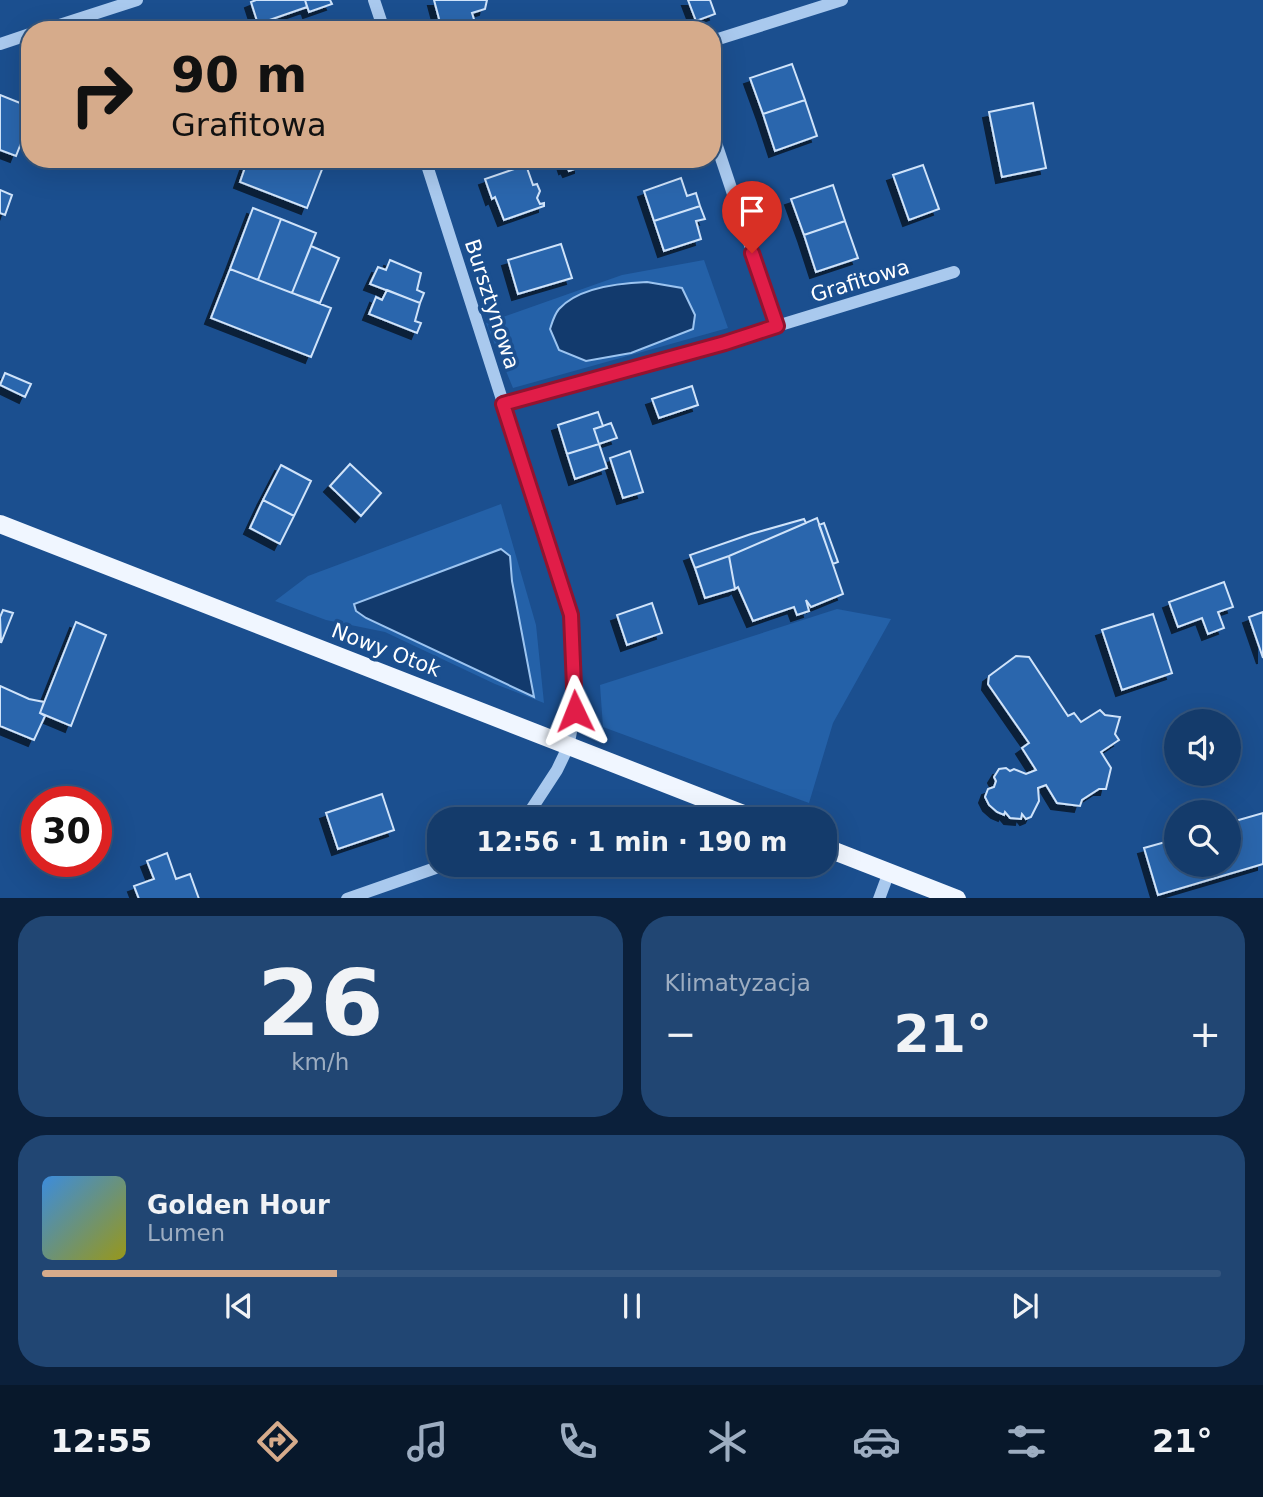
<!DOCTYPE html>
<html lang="pl">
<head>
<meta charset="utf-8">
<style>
	:root { --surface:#143b6b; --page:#214673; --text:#f1f3f6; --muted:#9dadc1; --line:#33557e; --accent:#d6ab8b }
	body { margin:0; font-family:"DejaVu Sans",sans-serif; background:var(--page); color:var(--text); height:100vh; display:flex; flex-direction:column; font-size:26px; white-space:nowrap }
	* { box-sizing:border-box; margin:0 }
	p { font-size:23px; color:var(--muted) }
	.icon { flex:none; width:38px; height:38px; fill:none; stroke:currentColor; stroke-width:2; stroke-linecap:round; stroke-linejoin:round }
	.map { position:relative; height:898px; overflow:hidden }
	.details { display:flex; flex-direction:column; gap:18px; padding:18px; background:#0b203b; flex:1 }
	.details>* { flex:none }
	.top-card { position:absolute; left:21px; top:21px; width:700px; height:147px; border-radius:28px; box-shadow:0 7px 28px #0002,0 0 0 2px var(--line); background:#d6ab8b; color:#111; overflow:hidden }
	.controls { position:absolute; left:1164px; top:709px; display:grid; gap:14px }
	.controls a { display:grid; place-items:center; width:77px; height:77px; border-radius:50%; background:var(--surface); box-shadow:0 7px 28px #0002,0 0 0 2px var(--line); font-size:35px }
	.speed { position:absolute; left:21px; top:786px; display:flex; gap:14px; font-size:35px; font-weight:700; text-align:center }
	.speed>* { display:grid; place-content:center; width:91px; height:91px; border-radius:50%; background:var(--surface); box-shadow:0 7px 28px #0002,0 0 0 2px var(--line); line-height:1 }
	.speed .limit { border:10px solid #d22; background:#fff; color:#111 }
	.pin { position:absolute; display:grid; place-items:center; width:60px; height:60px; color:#fff; margin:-72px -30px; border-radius:50% 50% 50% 0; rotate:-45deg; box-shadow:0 0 7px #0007 }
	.pin .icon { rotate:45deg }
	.me { position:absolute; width:77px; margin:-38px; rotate:358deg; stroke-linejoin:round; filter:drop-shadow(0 0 5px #0008) }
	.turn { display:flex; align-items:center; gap:24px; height:147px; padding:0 35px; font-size:32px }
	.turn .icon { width:91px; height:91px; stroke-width:2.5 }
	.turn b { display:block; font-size:49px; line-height:60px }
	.big { font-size:52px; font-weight:700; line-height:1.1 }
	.details .widget { flex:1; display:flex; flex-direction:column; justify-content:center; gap:10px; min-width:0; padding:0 24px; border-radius:28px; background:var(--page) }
	.details .dial { align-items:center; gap:0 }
	.dial b { font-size:91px; line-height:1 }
	.song { display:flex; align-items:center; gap:21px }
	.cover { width:84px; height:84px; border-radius:10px; background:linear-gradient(135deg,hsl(210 70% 55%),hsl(60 70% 35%)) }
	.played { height:7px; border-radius:4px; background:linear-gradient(90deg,var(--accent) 25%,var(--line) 25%) }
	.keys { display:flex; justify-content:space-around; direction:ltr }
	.heat { display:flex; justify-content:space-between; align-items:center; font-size:38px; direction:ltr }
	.details .tiles { flex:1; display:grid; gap:18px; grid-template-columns:1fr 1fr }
	.widget:last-child { grid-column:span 2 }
	.trip { position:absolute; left:427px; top:807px; width:410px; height:70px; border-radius:28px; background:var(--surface); box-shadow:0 7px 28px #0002,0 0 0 2px var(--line); font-weight:700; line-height:70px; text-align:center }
	.tab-bar { display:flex; height:112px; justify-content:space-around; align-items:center; background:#08182b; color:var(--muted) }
	.tab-bar .icon { width:49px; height:49px }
	.tab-bar .selected { color:var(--accent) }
	.tab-bar b { font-size:32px; color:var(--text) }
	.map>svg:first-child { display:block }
</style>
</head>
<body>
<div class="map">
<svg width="1263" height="899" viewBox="0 0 1263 899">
	<defs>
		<filter id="shadow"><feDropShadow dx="-6" dy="6" stdDeviation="0" flood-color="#0009"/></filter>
	</defs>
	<rect width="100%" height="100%" fill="#1b4f8f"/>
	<path fill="#2461a8" d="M704,260L728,328L513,388L486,323L622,275Z
		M501,504L536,625L544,703L495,684L385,632L326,620L275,601L308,576Z
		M837,609L891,619L833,723L809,803L603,727L600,685Z"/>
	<path fill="#123a6d" stroke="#9cc4f0" stroke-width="2" d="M647,282L682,288L695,315L693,329L631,353L586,361L559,350L550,329C552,323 554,315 559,309C578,288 620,283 647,282Z
		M501,549L510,556L512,581L534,697L366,618L356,611L354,604Z"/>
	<path fill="#2a66ad" stroke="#cfe3fa" stroke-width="2" filter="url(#shadow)" d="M256,0H305L307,7L258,24L251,2Z
		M305,0H330L332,4L309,12Z
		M434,0H487L485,9L472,13L477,29L475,30H442Z
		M688,0H710L715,14L696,21Z
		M792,64L805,100L763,114L750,78Z
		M0,95L30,107V120L16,156L0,150Z
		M805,100L817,136L775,151L763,114Z
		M1033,103L1046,168L1002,177L989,112Z
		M248,159L262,163L264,159H326L307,208L240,182Z
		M562,159H580V167L569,171L567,167L565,168Z
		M526,165L533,185L537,184L540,191L537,198L540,204L544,203V206L504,220L495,197L492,199L485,179Z
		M923,165L939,209L909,220L893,175Z
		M681,178L687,196L696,193L700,206L654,221L644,191Z
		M833,185L845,221L804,235L791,199Z
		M0,190L12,195L5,215L0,213Z
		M700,206L705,219L696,221L701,239L664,251L654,221Z
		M253,208L281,219L258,280L230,269Z
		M281,219L316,233L292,293L258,280Z
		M845,221L858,258L816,272L804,235Z
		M561,244L572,278L518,294L508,260Z
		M311,246L339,258L320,303L292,293Z
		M390,260L421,273L417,290L424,293L420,303L370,284L378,267L386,270Z
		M230,269L331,308L311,357L211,318Z
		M387,290L420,303L415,321L421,323L417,333L369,314L376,297L382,300Z
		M5,373L31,384L25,397L0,385Z
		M692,386L698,405L659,418L652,399Z
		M598,412L603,426L594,429L599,444L567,454L558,425Z
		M611,423L617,438L599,444L594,429Z
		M599,444L607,468L575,479L567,454Z
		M630,451L643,492L623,498L610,458Z
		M350,464L381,493L361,516L330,486Z
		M281,465L311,481L294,516L263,500Z
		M263,500L294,516L280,544L250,528Z
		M817,518L843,594L811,607L806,600L809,611L797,615L794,607L753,621L738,587L735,589L729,556Z
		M804,519L806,523L729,556L695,568L690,555L751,534Z
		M824,523L838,562L833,564L819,525Z
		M729,556L735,589L705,598L695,568Z
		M1224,582L1233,607L1218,612L1224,628L1208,634L1202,618L1178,627L1169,602Z
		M652,603L662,633L627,645L617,615Z
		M3,610L13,613L1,643L0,617Z
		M1263,612V658L1249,617Z
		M1153,614L1172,673L1122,690L1102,630Z
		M76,622L106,635L71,726L40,713Z
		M1016,656L1029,657L1068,716L1074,713L1081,722L1100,710L1105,715L1120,717L1115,734L1119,740L1101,752L1111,768L1106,789H1099L1082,800L1080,806L1057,803L1046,785L1038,788L1039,801L1031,817L1026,819L1022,814L1021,819L1010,818L1005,812L1004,815L997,812L989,805L985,797L988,789L994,787L996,781L994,777L999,769L1006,768L1010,771L1014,769L1026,774L1036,770L1022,748L1029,743L988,684L989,676Z
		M0,686L29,699L44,702L40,713L45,716L34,740L0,726Z
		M382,794L394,830L338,849L326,813Z
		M1263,813V864L1158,895L1144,848L1176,839V864H1228V823Z
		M167,853L176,879L190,874L199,899H139L134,886L154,879L147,861Z"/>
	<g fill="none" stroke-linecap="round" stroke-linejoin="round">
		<path stroke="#a9c9ee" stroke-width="12" d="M374,0L384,30
			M44,30L137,0
			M712,41L842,0
			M0,44L30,34
			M425,159L571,615L575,711L568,747L557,770L525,819
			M777,326L954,272
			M504,404L725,343L777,326L712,131
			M347,899L447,864
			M879,899L889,872"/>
		<path stroke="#f0f6ff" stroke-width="18" d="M0,524L756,819
			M824,847L957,899"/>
	</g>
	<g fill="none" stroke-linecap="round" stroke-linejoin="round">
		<g stroke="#92132f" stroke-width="18">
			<path id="route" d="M575,711L571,615L503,404L725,343L777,326L752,253"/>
		</g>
		<use href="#route" stroke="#e11d48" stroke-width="12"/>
	</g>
	<g text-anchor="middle" stroke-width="7" stroke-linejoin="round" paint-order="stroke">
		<g font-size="21" fill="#fff" stroke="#1b4f8f">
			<text transform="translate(860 281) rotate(-17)" y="7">Grafitowa</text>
			<text transform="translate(492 304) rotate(72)" y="7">Bursztynowa</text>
			<text transform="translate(386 650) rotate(21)" y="7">Nowy Otok</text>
		</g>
	</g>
</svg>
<div class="controls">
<a><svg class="icon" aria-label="sound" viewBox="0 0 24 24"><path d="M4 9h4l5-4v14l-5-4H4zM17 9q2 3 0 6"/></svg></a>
<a><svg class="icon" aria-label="search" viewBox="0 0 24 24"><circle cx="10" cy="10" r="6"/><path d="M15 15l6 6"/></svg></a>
</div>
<div class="speed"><div class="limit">30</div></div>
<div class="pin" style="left:752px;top:253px;background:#d93025"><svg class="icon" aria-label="arrive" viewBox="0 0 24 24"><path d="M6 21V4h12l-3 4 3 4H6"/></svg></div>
<svg class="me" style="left:575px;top:711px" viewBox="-20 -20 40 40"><path d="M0-17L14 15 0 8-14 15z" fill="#e11d48" stroke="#fff" stroke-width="4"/></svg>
<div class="trip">12:56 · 1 min · 190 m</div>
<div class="top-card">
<div class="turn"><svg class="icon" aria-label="right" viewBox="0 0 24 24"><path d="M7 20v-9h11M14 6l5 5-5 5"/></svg><div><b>90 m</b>Grafitowa</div></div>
</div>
</div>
<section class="details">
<div class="tiles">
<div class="widget dial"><b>26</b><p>km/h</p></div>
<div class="widget"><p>Klimatyzacja</p>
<div class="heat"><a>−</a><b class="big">21°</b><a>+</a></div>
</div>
<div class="widget">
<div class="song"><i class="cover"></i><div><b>Golden Hour</b><p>Lumen</p></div></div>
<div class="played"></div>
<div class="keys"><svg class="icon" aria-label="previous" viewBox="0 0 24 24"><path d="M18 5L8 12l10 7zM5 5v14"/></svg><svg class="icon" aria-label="pause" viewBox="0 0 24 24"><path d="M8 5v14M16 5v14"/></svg><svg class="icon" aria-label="next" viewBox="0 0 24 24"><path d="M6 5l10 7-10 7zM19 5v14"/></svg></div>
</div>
</div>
</section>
<nav class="tab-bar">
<b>12:55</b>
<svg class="icon selected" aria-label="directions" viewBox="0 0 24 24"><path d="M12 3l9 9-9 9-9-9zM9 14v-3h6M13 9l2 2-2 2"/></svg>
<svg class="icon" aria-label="music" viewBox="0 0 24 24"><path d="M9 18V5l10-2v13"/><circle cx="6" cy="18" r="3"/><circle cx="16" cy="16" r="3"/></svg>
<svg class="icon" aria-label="phone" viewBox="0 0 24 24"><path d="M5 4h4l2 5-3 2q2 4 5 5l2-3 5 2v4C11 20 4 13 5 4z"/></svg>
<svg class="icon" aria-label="climate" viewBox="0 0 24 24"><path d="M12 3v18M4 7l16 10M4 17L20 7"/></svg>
<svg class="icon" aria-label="car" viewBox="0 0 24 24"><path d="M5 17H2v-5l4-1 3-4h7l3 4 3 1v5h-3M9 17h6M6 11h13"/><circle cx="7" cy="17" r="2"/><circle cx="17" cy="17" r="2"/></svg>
<svg class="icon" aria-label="filters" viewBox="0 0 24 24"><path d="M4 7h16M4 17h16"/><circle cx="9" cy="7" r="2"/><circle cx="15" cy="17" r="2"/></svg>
<b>21°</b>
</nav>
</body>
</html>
